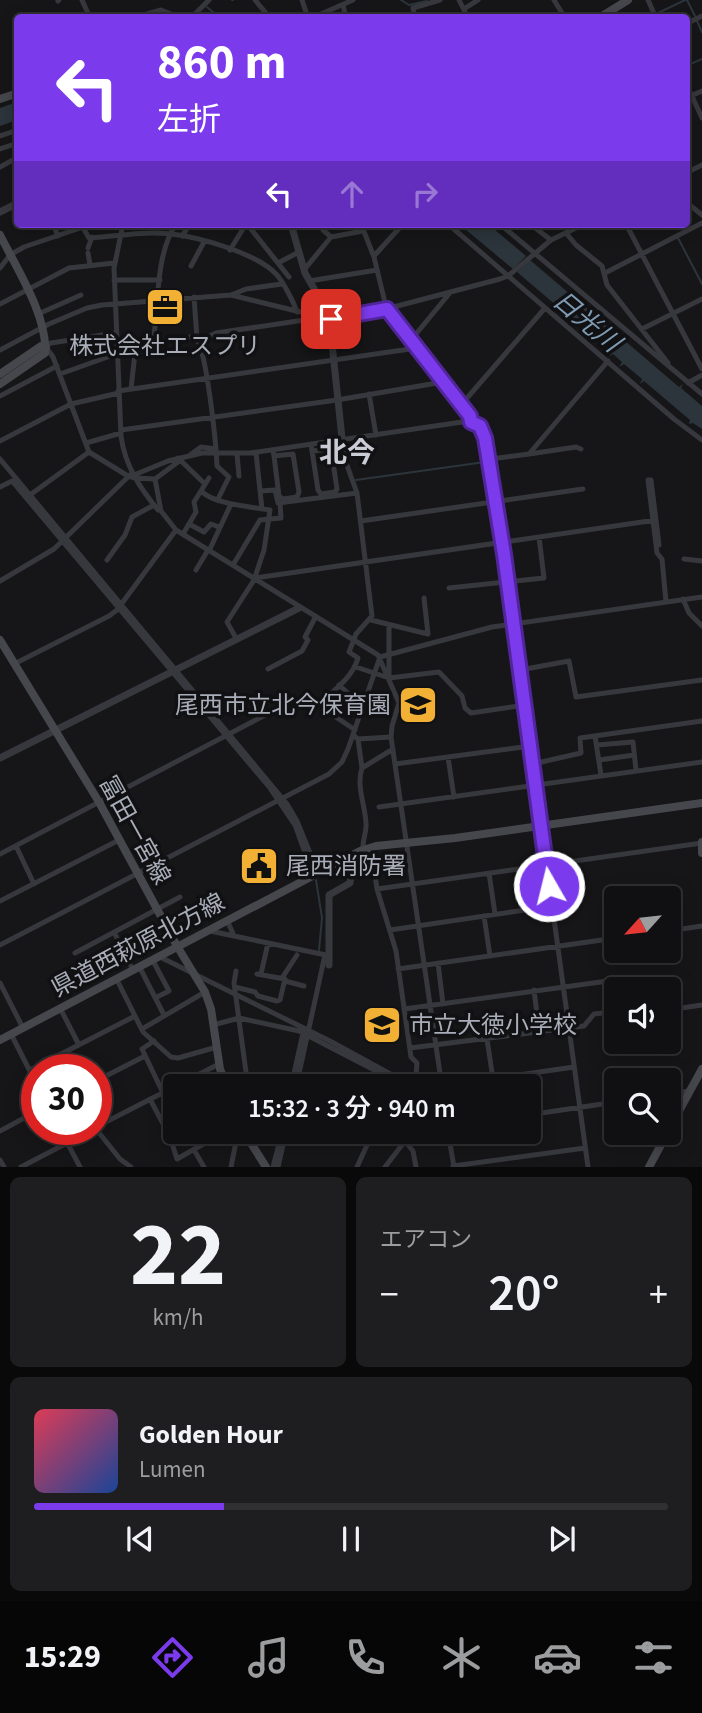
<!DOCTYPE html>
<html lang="ja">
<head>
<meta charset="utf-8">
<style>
	:root { --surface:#101012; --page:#1e1e20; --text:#f1f3f6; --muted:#9c9d9f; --line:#303032; --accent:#7c3aed }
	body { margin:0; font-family:"Source Sans 3","Noto Sans JP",sans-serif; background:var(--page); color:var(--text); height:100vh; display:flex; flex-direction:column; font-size:26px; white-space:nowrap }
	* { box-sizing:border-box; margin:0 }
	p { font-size:23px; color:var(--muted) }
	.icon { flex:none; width:38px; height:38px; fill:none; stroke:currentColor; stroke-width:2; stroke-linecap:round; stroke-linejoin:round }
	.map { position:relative; height:1167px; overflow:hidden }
	.details { display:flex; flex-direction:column; gap:10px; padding:10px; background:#09090a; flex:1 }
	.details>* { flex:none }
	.guide { position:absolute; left:14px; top:14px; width:676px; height:214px; border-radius:7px; box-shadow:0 4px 18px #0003,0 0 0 2px var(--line); background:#7c3aed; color:#fff; overflow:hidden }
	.needle { width:46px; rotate:243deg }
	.buttons { position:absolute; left:604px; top:886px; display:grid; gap:14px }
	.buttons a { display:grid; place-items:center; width:77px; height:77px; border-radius:7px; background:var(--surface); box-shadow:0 4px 18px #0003,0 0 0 2px var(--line); font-size:35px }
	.speed { position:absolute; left:21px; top:1054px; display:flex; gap:14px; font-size:35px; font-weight:700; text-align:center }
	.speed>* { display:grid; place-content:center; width:91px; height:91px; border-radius:50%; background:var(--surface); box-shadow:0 4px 18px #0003,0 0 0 2px var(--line); line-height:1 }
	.speed .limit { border:10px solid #d22; background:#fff; color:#111 }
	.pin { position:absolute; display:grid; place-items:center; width:60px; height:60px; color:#fff; margin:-30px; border-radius:14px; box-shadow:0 4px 10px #0006 }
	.me { position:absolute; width:77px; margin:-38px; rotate:352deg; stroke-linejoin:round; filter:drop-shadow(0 0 5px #0008) }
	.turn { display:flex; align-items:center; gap:24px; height:147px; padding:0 28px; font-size:32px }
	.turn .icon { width:91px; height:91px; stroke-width:2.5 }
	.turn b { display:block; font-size:49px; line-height:60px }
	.lanes { display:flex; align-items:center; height:66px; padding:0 28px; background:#0003; justify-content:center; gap:35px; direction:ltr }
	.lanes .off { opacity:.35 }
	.big { font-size:52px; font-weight:600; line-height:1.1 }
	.details .card { flex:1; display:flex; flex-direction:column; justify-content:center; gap:10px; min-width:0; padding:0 24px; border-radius:10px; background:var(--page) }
	.details .dial { align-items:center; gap:0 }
	.dial b { font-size:91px; line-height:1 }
	.song { display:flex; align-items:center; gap:21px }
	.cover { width:84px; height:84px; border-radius:10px; background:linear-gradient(135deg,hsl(350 70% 55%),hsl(220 70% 35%)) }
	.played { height:7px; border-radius:4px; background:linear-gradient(90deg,var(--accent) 30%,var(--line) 30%) }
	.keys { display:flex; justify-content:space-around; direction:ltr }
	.heat { display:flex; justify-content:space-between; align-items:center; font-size:38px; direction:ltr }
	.details .tiles { flex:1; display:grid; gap:10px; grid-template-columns:1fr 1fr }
	.card:last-child { grid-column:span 2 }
	.trip { position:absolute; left:163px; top:1074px; width:378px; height:70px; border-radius:7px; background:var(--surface); box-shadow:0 4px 18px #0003,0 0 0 2px var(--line); font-weight:600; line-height:70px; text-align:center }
	.tab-bar { display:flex; height:112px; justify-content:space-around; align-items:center; background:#060607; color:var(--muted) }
	.tab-bar .icon { width:49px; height:49px }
	.tab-bar .current { color:var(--accent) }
	.tab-bar b { font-size:32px; color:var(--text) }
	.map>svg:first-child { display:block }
</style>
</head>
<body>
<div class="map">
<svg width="702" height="1167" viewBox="0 0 702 1167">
	<rect width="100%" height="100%" fill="#161618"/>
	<path fill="#2c353c" d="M17,102V120L0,126V108Z
		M459,224H488L526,256L513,269Z
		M530,260L679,387L683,384L681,388L702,406V429L693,423L689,424L690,420L644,381L640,384L642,379L624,364L619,367L622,362L613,354L610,356L611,352L517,272Z"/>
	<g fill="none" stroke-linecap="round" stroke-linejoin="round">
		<path stroke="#2c353c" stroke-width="2" d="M232,0H233
			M401,0L409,5L427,1
			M687,0L695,16
			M207,7L220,18
			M658,13L685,0
			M697,21L702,32
			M686,66L702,59
			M678,238L702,284
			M356,480L485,462
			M316,880L322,918L319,950"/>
		<path stroke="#37383d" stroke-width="5" d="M82,0L90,18
			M255,0L270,18
			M302,0L308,18
			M459,0L468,18
			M554,0L565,18
			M648,0L656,18
			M58,1L59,0
			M343,5L346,18
			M464,9L478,0
			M133,18L161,10L181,18
			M191,18L209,0
			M312,18L353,0
			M415,18L413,8L440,0
			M686,24L702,16
			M686,83L702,118
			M686,98L702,91
			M0,136L18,130
			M0,149L18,143
			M0,167L18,157
			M686,173L702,165
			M686,202L702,215
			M53,224L58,236
			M81,224L89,238C116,236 144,231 171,234C199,237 256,253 276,274C283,281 294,303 297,312
			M123,224L114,268L121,436C125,466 140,488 158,510
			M247,224L289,277
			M327,224L323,230L331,237
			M361,224L374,257L386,307L470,416L472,422
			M448,224L674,419L702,440
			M500,224L702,394
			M530,224L551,240
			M626,224L702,369
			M566,233L576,245L602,266L607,285L668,363
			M182,236L190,224
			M88,248L92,237
			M230,250L246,224
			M88,253L90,265
			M374,256L403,224
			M278,263L299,252
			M191,266L204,242
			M0,268L10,255L24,247L83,227
			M304,270L331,237L363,231
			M605,273L702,223
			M114,280H160
			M309,281L377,270
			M231,295L246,289L282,284
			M194,297L197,339C207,356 216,442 217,466L229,477L218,499
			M0,304L69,268L114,263
			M38,314L81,295
			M642,329L702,299
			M411,340L449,294
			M198,342L216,333L318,318
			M153,343L197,336
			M45,344L115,333
			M46,347L53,357L89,452L128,476L135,478L155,479L178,462V458L205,484
			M0,350L49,324L87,308L102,305L231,295L329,319L367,314L500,279L508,276L551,240L584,224
			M116,353L152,351C159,313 154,256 176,224
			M60,374L116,354
			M688,383L702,375
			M131,389L135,353
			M118,391L417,348
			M369,394L376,435
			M0,396L57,366
			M461,405L545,308
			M121,430L337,400L443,382
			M0,441L71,404L119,393
			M86,443L121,433
			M311,444L318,490L321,494L335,492L337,489L331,449L312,451
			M273,450L274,456L279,496L283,499L297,497L299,492L293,454L274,456
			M256,453L262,509
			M237,454L239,476
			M529,454L576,447L581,449
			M190,455L201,447L216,449
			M0,459L287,804L297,821L318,873
			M490,459L529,454L608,361
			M134,475L168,461L202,453H250L462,422H472L480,426L488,447L504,554L588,1167
			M155,479L161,511L176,530L378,655L399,703L392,726L391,737L442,1087
			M0,487L12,481L270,788L295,825L313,875
			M201,491C213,504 252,507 270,510L264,550L254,580L227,622L237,640
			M261,491L275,490L278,503L357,493
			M30,495L89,452
			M361,521L583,489
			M189,524L204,532L211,524L219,527
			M183,534L196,512L194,502L209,478
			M656,545H659L651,480H648L657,553L662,559L666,602
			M209,551L231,504
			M684,559L702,561
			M107,560L125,535L132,517L154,505
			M233,565L260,520L281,518L280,503
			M196,570L208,550
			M255,578L656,520
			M0,581L54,549L130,475
			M449,588L544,578L539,537
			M424,598L428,634
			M683,599L689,613L702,626
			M371,620L428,634
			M14,664L109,616L117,610L176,530
			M356,667L389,678L439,672L462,696L465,708L471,713L525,705
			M268,669L302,651L308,640L305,637L315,618
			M520,670L569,661L576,697L702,680
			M389,674V625
			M339,685L362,706
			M321,701L330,713L355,730
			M318,703C334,692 353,677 358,658L349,652L356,634L372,616L357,493L344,457
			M353,735L358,739L391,737
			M595,736L601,775
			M358,739L362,768
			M597,745L633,742L636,770
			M448,757L454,797
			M599,760L634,755
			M395,764L531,746
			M533,764L581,753L580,738L702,721
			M379,807L702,762
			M16,846L34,884
			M371,848L377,889L396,951L411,1057L417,1063L415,1087
			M363,850C362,840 367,832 366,823C365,804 356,786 362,768L393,749
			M0,854L294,700
			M489,873L495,914
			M377,889L702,843
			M0,901L119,840
			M484,916L490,956
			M227,920L234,936L326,955
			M390,930L552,906
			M210,931L234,936
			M668,931L702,926
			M114,932L133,970
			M0,945L329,774L342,762L348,749L380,657L492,627L702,597
			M75,953L180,897
			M158,956L330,1041L414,1087
			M152,959L169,991L155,998
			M438,963L443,1004
			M139,966L164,1015
			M398,969L616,938
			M236,971L234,983L248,1087
			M261,974L268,943
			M116,978L143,1032L171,1057L178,1058L217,1047
			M282,978L297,955
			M285,981L304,986
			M0,983L23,1028
			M235,987L255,992L258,996L277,1001L280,1000L285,979L257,974
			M534,990L539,1031
			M60,1008L79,1045
			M404,1009L615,980
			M668,1010L702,1005
			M213,1025L239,1018L299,1031L407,1087
			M142,1029L205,992
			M11,1034L37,1085
			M487,1039L493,1079
			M154,1041L142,1049L163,1093
			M410,1048L584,1026L594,1014L612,1012L616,1015
			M30,1070L135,1016
			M519,1075L521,1087
			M96,1081L145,1056
			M442,1086L574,1067
			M291,1087L303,1033
			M296,1087L325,955
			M668,1094L689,1091
			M150,1099L170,1137L177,1159L205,1143L237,1134
			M528,1115L616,1102
			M96,1127L219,1064
			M60,1129L80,1167
			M96,1129L120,1159L131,1167
			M0,1131L37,1111
			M448,1132L454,1167
			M499,1132L515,1141
			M405,1141L413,1151L416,1167
			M194,1150L204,1167
			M0,1160L4,1167
			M453,1166L585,1148
			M21,1167L94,1129
			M231,1167L238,1132
			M273,1167L282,1132
			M278,1167L286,1132
			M357,1167L373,1132
			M385,1167L412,1132"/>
		<path stroke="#37383d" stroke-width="7" d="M0,212L18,203
			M291,224L305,273L329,315L344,457
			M0,758L299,608
			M329,965V895L350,883L351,876L343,860"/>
		<path stroke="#45474d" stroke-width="8" d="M599,18L628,0
			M0,99L18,93
			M0,235C16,267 48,317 45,353L0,384
			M0,374L41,346L46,347
			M0,640L99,802L177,946L205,992L211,1009L220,1069L227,1087
			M702,842V853
			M0,1040L360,851L376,846L455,838L702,803
			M668,1131L702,1069
			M244,1132L266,1167
			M649,1167L668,1132"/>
	</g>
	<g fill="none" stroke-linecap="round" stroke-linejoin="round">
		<g stroke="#51269a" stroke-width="18">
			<path id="route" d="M331,319L387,309L470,416L471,422L480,426L485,438L504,554L549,886"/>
		</g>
		<use href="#route" stroke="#7c3aed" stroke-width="12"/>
	</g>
	<defs>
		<g id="office-square" transform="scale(2.0125)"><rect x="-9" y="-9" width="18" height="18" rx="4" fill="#f2b134" stroke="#111113"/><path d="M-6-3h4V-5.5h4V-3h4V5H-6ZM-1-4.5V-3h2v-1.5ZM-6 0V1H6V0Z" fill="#111"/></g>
		<g id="school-square" transform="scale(2.0125)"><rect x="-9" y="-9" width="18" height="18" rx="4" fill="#f2b134" stroke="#111113"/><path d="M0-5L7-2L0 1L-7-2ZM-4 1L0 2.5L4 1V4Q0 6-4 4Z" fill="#111"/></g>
		<g id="civic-square" transform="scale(2.0125)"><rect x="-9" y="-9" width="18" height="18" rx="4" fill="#f2b134" stroke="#111113"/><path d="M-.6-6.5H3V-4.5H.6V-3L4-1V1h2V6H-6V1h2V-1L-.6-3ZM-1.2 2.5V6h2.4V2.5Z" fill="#111"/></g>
	</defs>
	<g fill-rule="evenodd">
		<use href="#office-square" x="165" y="307"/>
		<use href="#school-square" x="418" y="705"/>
		<use href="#civic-square" x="259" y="866"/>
		<use href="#school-square" x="382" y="1025"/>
	</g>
	<g text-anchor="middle" stroke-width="7" stroke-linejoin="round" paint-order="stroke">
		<g font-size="24" fill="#a8adb8" stroke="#111113" text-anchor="start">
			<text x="165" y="354" text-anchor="middle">株式会社エスプリ</text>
			<text x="391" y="713" text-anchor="end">尾西市立北今保育園</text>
			<text x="286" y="874">尾西消防署</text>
			<text x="409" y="1033">市立大徳小学校</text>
		</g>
		<g font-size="24" fill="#a8adb8" stroke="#111113">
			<text transform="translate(135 830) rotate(61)" y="8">冨田一宮線</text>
			<text transform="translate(138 945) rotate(-28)" y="8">県道西萩原北方線</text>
		</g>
		<g font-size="26" font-style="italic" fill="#7f9bb3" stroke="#111113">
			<text transform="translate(587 321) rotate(40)" y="9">日光川</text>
		</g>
		<g font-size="28" font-weight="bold" fill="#c9ccd4" stroke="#111113">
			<text x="347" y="462">北今</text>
		</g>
	</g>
</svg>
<div class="buttons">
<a><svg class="needle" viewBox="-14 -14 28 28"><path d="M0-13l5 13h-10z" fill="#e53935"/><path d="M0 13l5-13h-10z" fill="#9c9d9f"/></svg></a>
<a><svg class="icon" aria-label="sound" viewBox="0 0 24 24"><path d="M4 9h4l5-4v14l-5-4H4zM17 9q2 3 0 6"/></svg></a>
<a><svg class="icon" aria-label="search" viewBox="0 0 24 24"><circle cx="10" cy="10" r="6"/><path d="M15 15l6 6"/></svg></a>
</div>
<div class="speed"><div class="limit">30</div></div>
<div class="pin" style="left:331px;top:319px;background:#d93025"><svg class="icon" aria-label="arrive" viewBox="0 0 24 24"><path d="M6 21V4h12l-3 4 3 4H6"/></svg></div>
<svg class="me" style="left:549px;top:886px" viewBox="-20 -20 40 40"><circle r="17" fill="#7c3aed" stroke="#fff" stroke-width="3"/><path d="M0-11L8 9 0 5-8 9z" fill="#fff"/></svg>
<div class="trip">15:32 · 3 分 · 940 m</div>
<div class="guide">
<div class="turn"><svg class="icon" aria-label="left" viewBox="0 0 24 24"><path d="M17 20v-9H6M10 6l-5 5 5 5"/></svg><div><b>860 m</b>左折</div></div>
<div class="lanes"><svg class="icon" aria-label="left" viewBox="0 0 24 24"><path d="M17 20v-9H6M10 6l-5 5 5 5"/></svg><svg class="icon off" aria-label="ahead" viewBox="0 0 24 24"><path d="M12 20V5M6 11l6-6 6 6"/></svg><svg class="icon off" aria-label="right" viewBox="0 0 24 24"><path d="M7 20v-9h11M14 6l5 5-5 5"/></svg></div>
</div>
</div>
<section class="details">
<div class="tiles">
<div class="card dial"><b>22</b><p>km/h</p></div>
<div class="card"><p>エアコン</p>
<div class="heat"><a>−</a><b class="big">20°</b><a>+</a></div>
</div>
<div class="card">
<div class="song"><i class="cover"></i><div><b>Golden Hour</b><p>Lumen</p></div></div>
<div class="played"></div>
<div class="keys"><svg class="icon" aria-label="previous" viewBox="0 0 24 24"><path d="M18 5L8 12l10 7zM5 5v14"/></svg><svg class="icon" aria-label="pause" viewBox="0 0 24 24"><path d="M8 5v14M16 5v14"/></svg><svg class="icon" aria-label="next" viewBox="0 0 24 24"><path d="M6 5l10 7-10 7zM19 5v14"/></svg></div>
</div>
</div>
</section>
<nav class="tab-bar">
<b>15:29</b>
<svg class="icon current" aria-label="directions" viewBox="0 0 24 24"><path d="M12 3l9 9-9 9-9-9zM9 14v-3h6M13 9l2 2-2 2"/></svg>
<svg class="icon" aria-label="music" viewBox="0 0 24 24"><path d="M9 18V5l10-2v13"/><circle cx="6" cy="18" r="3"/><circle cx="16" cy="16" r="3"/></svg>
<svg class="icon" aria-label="phone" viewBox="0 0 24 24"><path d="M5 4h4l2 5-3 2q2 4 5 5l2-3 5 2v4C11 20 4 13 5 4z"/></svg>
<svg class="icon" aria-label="climate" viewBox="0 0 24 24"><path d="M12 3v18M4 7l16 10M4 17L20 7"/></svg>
<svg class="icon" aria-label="car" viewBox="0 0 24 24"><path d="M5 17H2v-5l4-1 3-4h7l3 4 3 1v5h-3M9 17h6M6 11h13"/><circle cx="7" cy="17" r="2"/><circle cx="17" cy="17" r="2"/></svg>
<svg class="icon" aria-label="filters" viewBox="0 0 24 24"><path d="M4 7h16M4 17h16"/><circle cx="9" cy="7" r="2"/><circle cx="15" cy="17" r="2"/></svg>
</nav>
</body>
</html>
